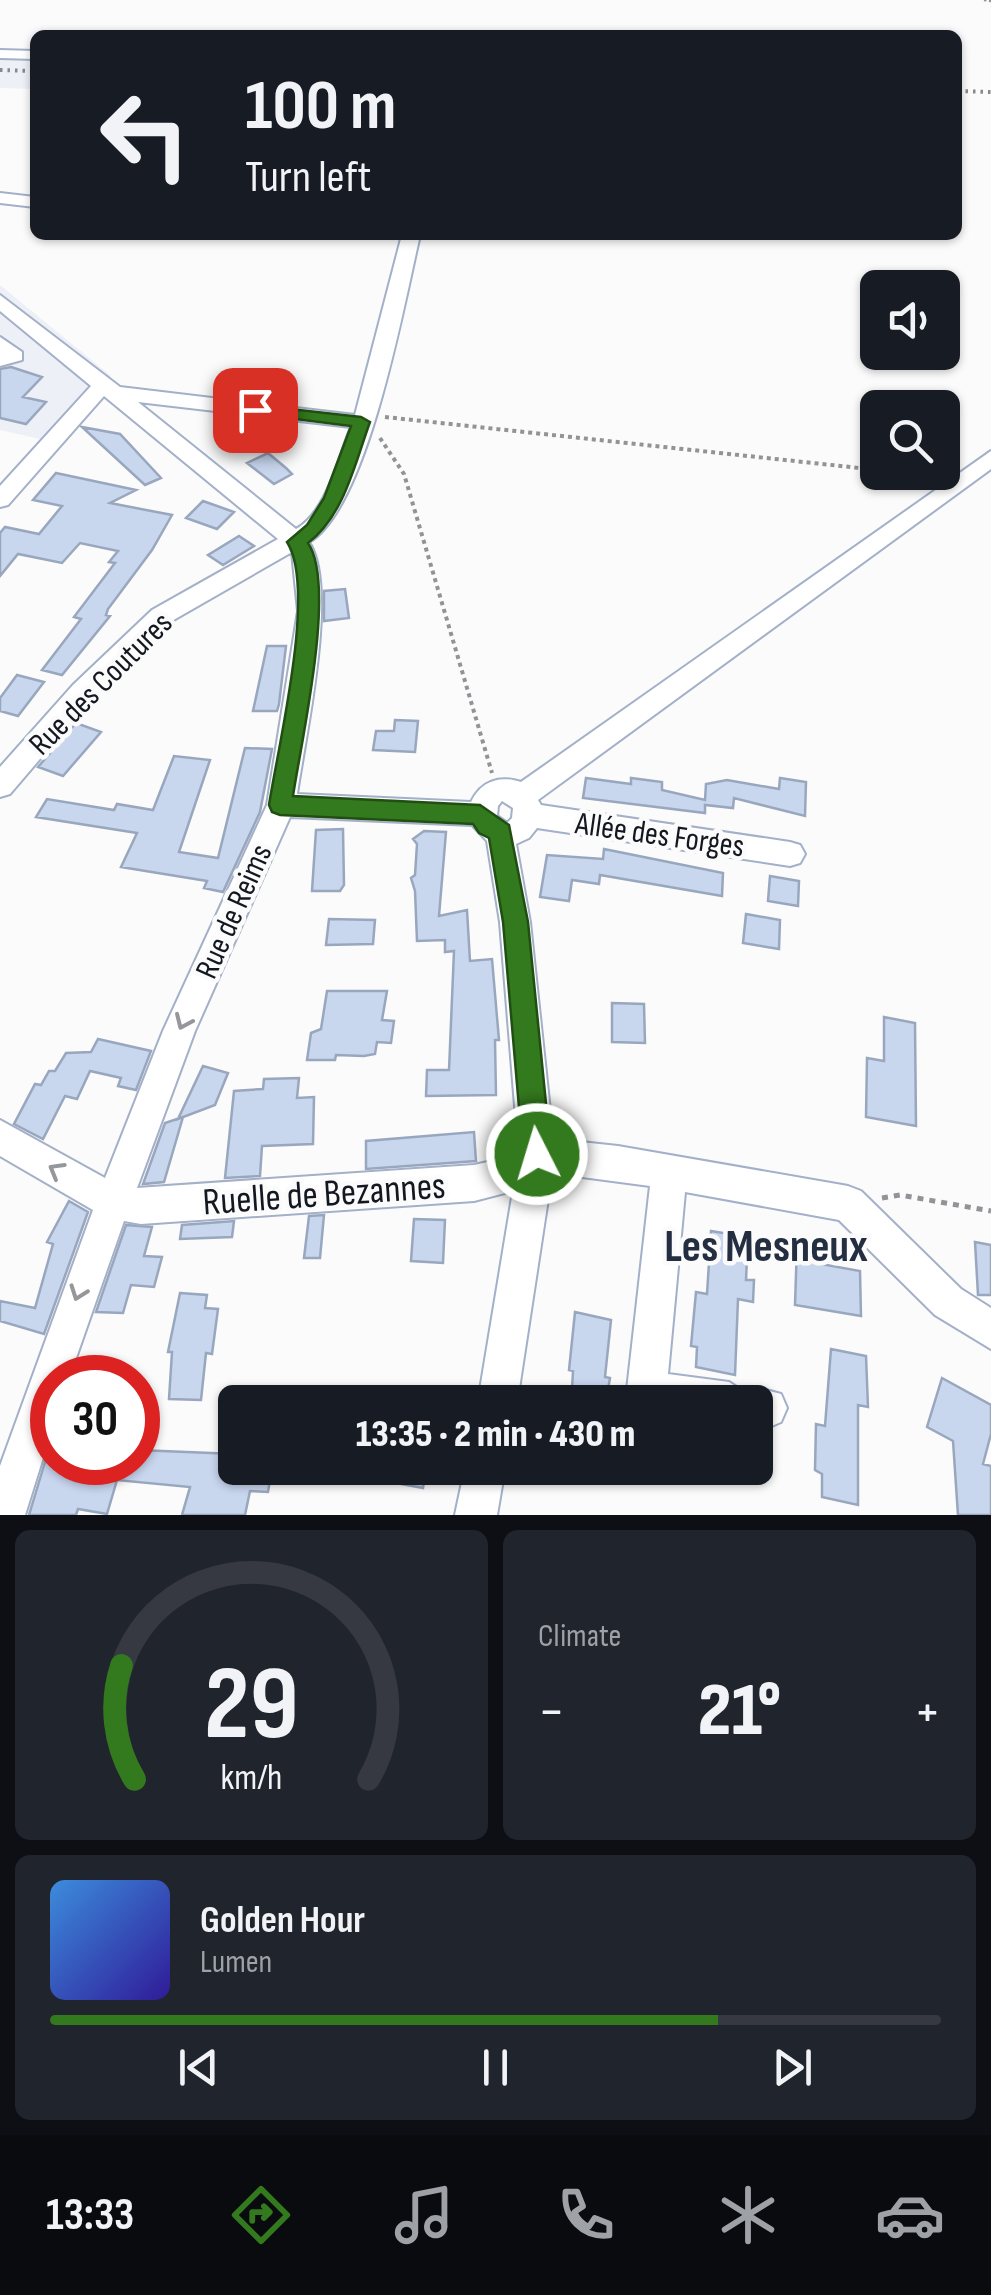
<!DOCTYPE html>
<html lang="en">
<head>
<meta charset="utf-8">
<style>
	:root { --surface:#171b24; --page:#20242c; --text:#f1f3f6; --muted:#9ea1a6; --line:#363941; --accent:#33791d }
	body { margin:0; font-family:"Sofia Sans Condensed",sans-serif; background:var(--page); color:var(--text); height:100vh; display:flex; flex-direction:column; font-size:38px; white-space:nowrap }
	* { box-sizing:border-box; margin:0 }
	p { font-size:32px; color:var(--muted) }
	.icon { flex:none; width:55px; height:55px; fill:none; stroke:currentColor; stroke-width:2; stroke-linecap:round; stroke-linejoin:round }
	.map { position:relative; height:1515px; overflow:hidden }
	.sheet { display:flex; flex-direction:column; gap:15px; padding:15px; background:#0d0f14; flex:1 }
	.sheet>* { flex:none }
	.guide { position:absolute; left:30px; top:30px; width:932px; height:210px; border-radius:15px; box-shadow:0 2px 8px #0004; background:#171b24; color:var(--text); overflow:hidden }
	.buttons { position:absolute; left:860px; top:270px; display:grid; gap:20px }
	.buttons a { display:grid; place-items:center; width:100px; height:100px; border-radius:15px; background:var(--surface); box-shadow:0 2px 8px #0004; font-size:50px }
	.speed { position:absolute; left:30px; top:1355px; display:flex; gap:20px; font-size:50px; font-weight:700; text-align:center }
	.speed>* { display:grid; place-content:center; width:130px; height:130px; border-radius:50%; background:var(--surface); box-shadow:0 2px 8px #0004; line-height:1 }
	.speed .limit { border:15px solid #d22; background:#fff; color:#111 }
	.pin { position:absolute; display:grid; place-items:center; width:85px; height:85px; color:#fff; margin:-42px; border-radius:20px; box-shadow:0 5px 15px #0006 }
	.me { position:absolute; width:110px; margin:-55px; rotate:355deg; stroke-linejoin:round; filter:drop-shadow(0 0 8px #0008) }
	.turn { display:flex; align-items:center; gap:35px; height:210px; padding:0 50px; font-size:45px }
	.turn .icon { width:130px; height:130px; stroke-width:2.5 }
	.turn b { display:block; font-size:70px; line-height:85px }
	.big { font-size:75px; font-weight:800; line-height:1.1 }
	.sheet .tile { flex:1; display:flex; flex-direction:column; justify-content:center; gap:15px; min-width:0; padding:0 35px; border-radius:15px; background:var(--page) }
	.sheet .dial { align-items:center; gap:0 }
	.dial svg { height:260px; overflow:visible; fill:none; stroke:var(--line); stroke-width:7; stroke-linecap:round; text-anchor:middle }
	.dial text { fill:var(--text); stroke:none }
	.song { display:flex; align-items:center; gap:30px }
	.cover { width:120px; height:120px; border-radius:15px; background:linear-gradient(135deg,hsl(210 70% 55%),hsl(250 70% 35%)) }
	.played { height:10px; border-radius:5px; background:linear-gradient(90deg,var(--accent) 75%,var(--line) 75%) }
	.keys { display:flex; justify-content:space-around; direction:ltr }
	.heat { display:flex; justify-content:space-between; align-items:center; font-size:55px; direction:ltr }
	.sheet .tiles { flex:1; display:grid; gap:15px; grid-template-columns:1fr 1fr }
	.tile:last-child { grid-column:span 2 }
	.trip { position:absolute; left:218px; top:1385px; width:555px; height:100px; border-radius:15px; background:var(--surface); box-shadow:0 2px 8px #0004; font-weight:800; line-height:100px; text-align:center }
	.menu { display:flex; height:160px; justify-content:space-around; align-items:center; background:#090b0e; color:var(--muted) }
	.menu .icon { width:70px; height:70px }
	.menu .current { color:var(--accent) }
	.menu b { font-size:45px; color:var(--text) }
	.map>svg:first-child { display:block }
</style>
</head>
<body>
<div class="map">
<svg width="991" height="1515" viewBox="0 0 991 1515">
	<rect width="100%" height="100%" fill="#fbfbfb"/>
	<path fill="#edf0f7" d="M0,52L35,53V89L0,88Z
		M0,285L111,376L49,441L0,430Z"/>
	<path fill="#c8d6ee" stroke="#99a7be" stroke-width="2.5" d="M11,367L42,377L23,397L46,402L26,424L0,418V369Z
		M82,427L120,434L161,478L145,485Z
		M268,453L286,468L292,474L274,484L247,463Z
		M56,473L136,490L110,503L172,515L152,550L108,609L106,615L110,616L62,675L42,670L81,619L74,617L115,563L109,562L118,551L80,543L62,563L18,554L0,576V533L5,527L39,534L62,506L33,500Z
		M203,501L234,512L217,529L186,518Z
		M239,536L254,546L223,565L208,555Z
		M345,589L349,618L324,621V591Z
		M267,646H286L279,704L277,711H253Z
		M17,675L44,682L18,716L0,711V698Z
		M395,720L418,721L415,752L373,750L376,731H394Z
		M76,723L101,732L63,776L38,767Z
		M245,748L272,749L260,812L223,892L204,888L207,881L121,867L137,833L36,817L47,799L114,810L117,804L153,810L174,756L210,760L179,852L218,858Z
		M586,778L631,784V778L662,782V790L705,800L706,784L727,780L779,789L780,778L806,782L805,816L734,798L733,808L705,805V813L583,798Z
		M343,829L344,885L340,891H312L316,830Z
		M424,831L446,832L439,916L467,910L470,961L492,959L499,1040H495L496,1095L426,1096L427,1070H449L454,951L445,952V940L417,941L415,891L411,878L415,875L417,844L413,839Z
		M604,849L723,873L722,896L600,875L599,884L572,880L569,901L540,897L547,855L603,859Z
		M770,876L799,881L798,906L768,901Z
		M746,914L780,920L779,949L743,943Z
		M329,919L375,920L373,944L326,945Z
		M327,991H387L382,1020L394,1021L391,1043L377,1042L375,1054L364,1056L336,1055L335,1060H307L311,1033L321,1029Z
		M612,1003L644,1004L645,1043L612,1042Z
		M884,1017L915,1023L916,1126L866,1117L867,1058L884,1061Z
		M98,1039L151,1051L136,1090L118,1086L121,1078L90,1071L77,1099L65,1096L43,1139L14,1124L35,1084L41,1085L49,1071H55L66,1053L91,1052Z
		M203,1066L228,1073L215,1105L178,1119Z
		M299,1078L297,1098L314,1097L313,1144L262,1146L260,1176L225,1178L234,1091L263,1089L264,1079Z
		M183,1117L164,1182L143,1184L165,1123Z
		M474,1132L476,1161L366,1169V1141Z
		M69,1201L88,1212L44,1334L0,1321V1301L35,1308L53,1244L47,1242Z
		M324,1215L320,1258H304L309,1216Z
		M414,1219L445,1220L443,1263L411,1261Z
		M234,1221L232,1237L180,1239L182,1225Z
		M126,1225L152,1227L144,1256L162,1257L154,1287L131,1285L123,1313L96,1312Z
		M711,1231L748,1237L746,1280H754L753,1302L738,1299L735,1375L696,1367L697,1347L691,1346L696,1292L707,1294Z
		M975,1242L991,1245V1295H978Z
		M797,1244L822,1247L821,1264L860,1271L861,1316L795,1305Z
		M180,1293L207,1295L205,1308L218,1309L212,1354L206,1353L201,1400L169,1399L172,1352H168Z
		M575,1312L611,1320L605,1377L610,1378L607,1395L572,1389L573,1371L569,1370Z
		M831,1349L866,1356L868,1407L858,1405V1505L822,1497V1474L815,1470L816,1424L825,1426Z
		M942,1378L991,1405V1434L983,1464L991,1466V1515H958L953,1441L927,1427Z
		M138,1450L235,1454V1468H272L268,1492L250,1491L245,1515H182L190,1487L117,1480L107,1514L78,1509L76,1515H29L45,1462H138Z
		M359,1468H426L423,1488L358,1476Z"/>
	<g fill="none" stroke-linecap="round" stroke-linejoin="round">
		<g stroke="#a3b0c8" stroke-width="4">
			<path id="minor" d="M0,50L35,51V59L0,58Z
				M0,193L35,197V207L0,203Z
				M402,235H420C404,303 368,508 309,542C339,588 305,737 297,794L471,802C481,781 499,775 521,782L991,451V469L538,800L541,805L790,842L800,845L805,854L800,863L790,866L537,828L529,838L516,844L530,922L553,1139L618,1146L848,1186L861,1191L961,1289L991,1308V1349L935,1315L839,1220L685,1192L668,1374L729,1382L744,1392L755,1387L781,1394L787,1408L781,1422L767,1428L755,1427V1402H633L627,1390L650,1186L552,1173L517,1402H478L513,1191L474,1201L141,1224L124,1221L69,1378H52V1429L25,1515H0V1466L93,1210L0,1156V1120L105,1178L163,1031L267,805L298,611L292,552L170,622L91,699L10,794L0,797V767L73,685L152,610L278,539L104,396L8,505L0,507V486L91,386L0,311V295L120,387L355,415ZM138,402L351,427C338,458 327,512 296,529ZM502,801L513,808L512,818L507,823L497,816L498,806ZM290,817L472,825L487,841L500,922L519,1155L474,1165L137,1188L195,1031Z
				M0,337L22,352V360L0,366Z
				M465,1468H505L497,1515H455Z"/>
		</g>
		<path stroke="#919397" stroke-width="2.5" stroke-dasharray="2.5 2.5" stroke-linecap="butt" d="M984,0L991,1"/>
		<path stroke="#919397" stroke-width="4" stroke-dasharray="4 4" stroke-linecap="butt" d="M385,417L878,470
			M380,438L404,474L492,773
			M904,472L938,476"/>
		<path stroke="#919397" stroke-width="5" stroke-dasharray="6 6" stroke-linecap="butt" d="M882,1198L900,1195L991,1211"/>
		<use href="#minor" fill="#fff" fill-rule="evenodd"/>
		<path stroke="#86888c" stroke-width="4" stroke-dasharray="2.5 5" stroke-linecap="butt" d="M0,70L35,71
			M958,91L991,92"/>
	</g>
	<defs><path id="oneway-chevron" d="M-2-3.5L2.5 0L-2 3.5" fill="none" stroke-width="1.6" stroke-linecap="round" stroke-linejoin="round" transform="scale(2.5)"/></defs>
	<g stroke="#95979b">
		<use href="#oneway-chevron" transform="translate(183 1022) rotate(114)"/>
		<use href="#oneway-chevron" transform="translate(56 1170) rotate(-150)"/>
		<use href="#oneway-chevron" transform="translate(78 1293) rotate(110)"/>
	</g>
	<path fill="#33791d" stroke="#214f13" stroke-width="2.5" d="M255,405L361,417L370,422C355,463 344,516 308,543C337,585 301,742 293,796L480,805L509,825L528,922L551,1154L547,1164L537,1168L527,1164L523,1154L503,922L489,838L479,833L473,824L280,815L272,812L269,805C278,746 317,589 287,542L307,525L324,498L351,426L249,413L246,410Z"/>
	<g text-anchor="middle" stroke-width="9" stroke-linejoin="round" paint-order="stroke">
		<g font-size="32" fill="#131720" stroke="#fbfbfb">
			<text transform="translate(100 683) rotate(-45)" y="11">Rue des Coutures</text>
			<text transform="translate(660 834) rotate(8)" y="11">Allée des Forges</text>
			<text transform="translate(233 911) rotate(-66)" y="11">Rue de Reims</text>
		</g>
		<g font-size="38" fill="#131720" stroke="#fbfbfb">
			<text transform="translate(324 1193) rotate(-4)" y="13">Ruelle de Bezannes</text>
		</g>
		<g font-size="45" font-weight="bold" fill="#242e41" stroke="#fbfbfb">
			<text x="766" y="1261">Les Mesneux</text>
		</g>
	</g>
</svg>
<div class="buttons">
<a><svg class="icon" aria-label="sound" viewBox="0 0 24 24"><path d="M4 9h4l5-4v14l-5-4H4zM17 9q2 3 0 6"/></svg></a>
<a><svg class="icon" aria-label="search" viewBox="0 0 24 24"><circle cx="10" cy="10" r="6"/><path d="M15 15l6 6"/></svg></a>
</div>
<div class="speed"><div class="limit">30</div></div>
<div class="pin" style="left:255px;top:410px;background:#d93025"><svg class="icon" aria-label="arrive" viewBox="0 0 24 24"><path d="M6 21V4h12l-3 4 3 4H6"/></svg></div>
<svg class="me" style="left:537px;top:1154px" viewBox="-20 -20 40 40"><circle r="17" fill="#33791d" stroke="#fff" stroke-width="3"/><path d="M0-11L8 9 0 5-8 9z" fill="#fff"/></svg>
<div class="trip">13:35 · 2 min · 430 m</div>
<div class="guide">
<div class="turn"><svg class="icon" aria-label="left" viewBox="0 0 24 24"><path d="M17 20v-9H6M10 6l-5 5 5 5"/></svg><div><b>100 m</b>Turn left</div></div>
</div>
</div>
<section class="sheet">
<div class="tiles">
<div class="tile dial"><svg viewBox="0 0 100 80">
<path d="M14 69A42 42 0 1 1 86 69"/>
<path d="M14 69A42 42 0 0 1 10 34" stroke="#33791d"/>
<text x="50" y="56" font-size="32" font-weight="700">29</text>
<text x="50" y="72" font-size="11">km/h</text>
</svg></div>
<div class="tile"><p>Climate</p>
<div class="heat"><a>−</a><b class="big">21°</b><a>+</a></div>
</div>
<div class="tile">
<div class="song"><i class="cover"></i><div><b>Golden Hour</b><p>Lumen</p></div></div>
<div class="played"></div>
<div class="keys"><svg class="icon" aria-label="previous" viewBox="0 0 24 24"><path d="M18 5L8 12l10 7zM5 5v14"/></svg><svg class="icon" aria-label="pause" viewBox="0 0 24 24"><path d="M8 5v14M16 5v14"/></svg><svg class="icon" aria-label="next" viewBox="0 0 24 24"><path d="M6 5l10 7-10 7zM19 5v14"/></svg></div>
</div>
</div>
</section>
<nav class="menu">
<b>13:33</b>
<svg class="icon current" aria-label="directions" viewBox="0 0 24 24"><path d="M12 3l9 9-9 9-9-9zM9 14v-3h6M13 9l2 2-2 2"/></svg>
<svg class="icon" aria-label="music" viewBox="0 0 24 24"><path d="M9 18V5l10-2v13"/><circle cx="6" cy="18" r="3"/><circle cx="16" cy="16" r="3"/></svg>
<svg class="icon" aria-label="phone" viewBox="0 0 24 24"><path d="M5 4h4l2 5-3 2q2 4 5 5l2-3 5 2v4C11 20 4 13 5 4z"/></svg>
<svg class="icon" aria-label="climate" viewBox="0 0 24 24"><path d="M12 3v18M4 7l16 10M4 17L20 7"/></svg>
<svg class="icon" aria-label="car" viewBox="0 0 24 24"><path d="M5 17H2v-5l4-1 3-4h7l3 4 3 1v5h-3M9 17h6M6 11h13"/><circle cx="7" cy="17" r="2"/><circle cx="17" cy="17" r="2"/></svg>
</nav>
</body>
</html>
